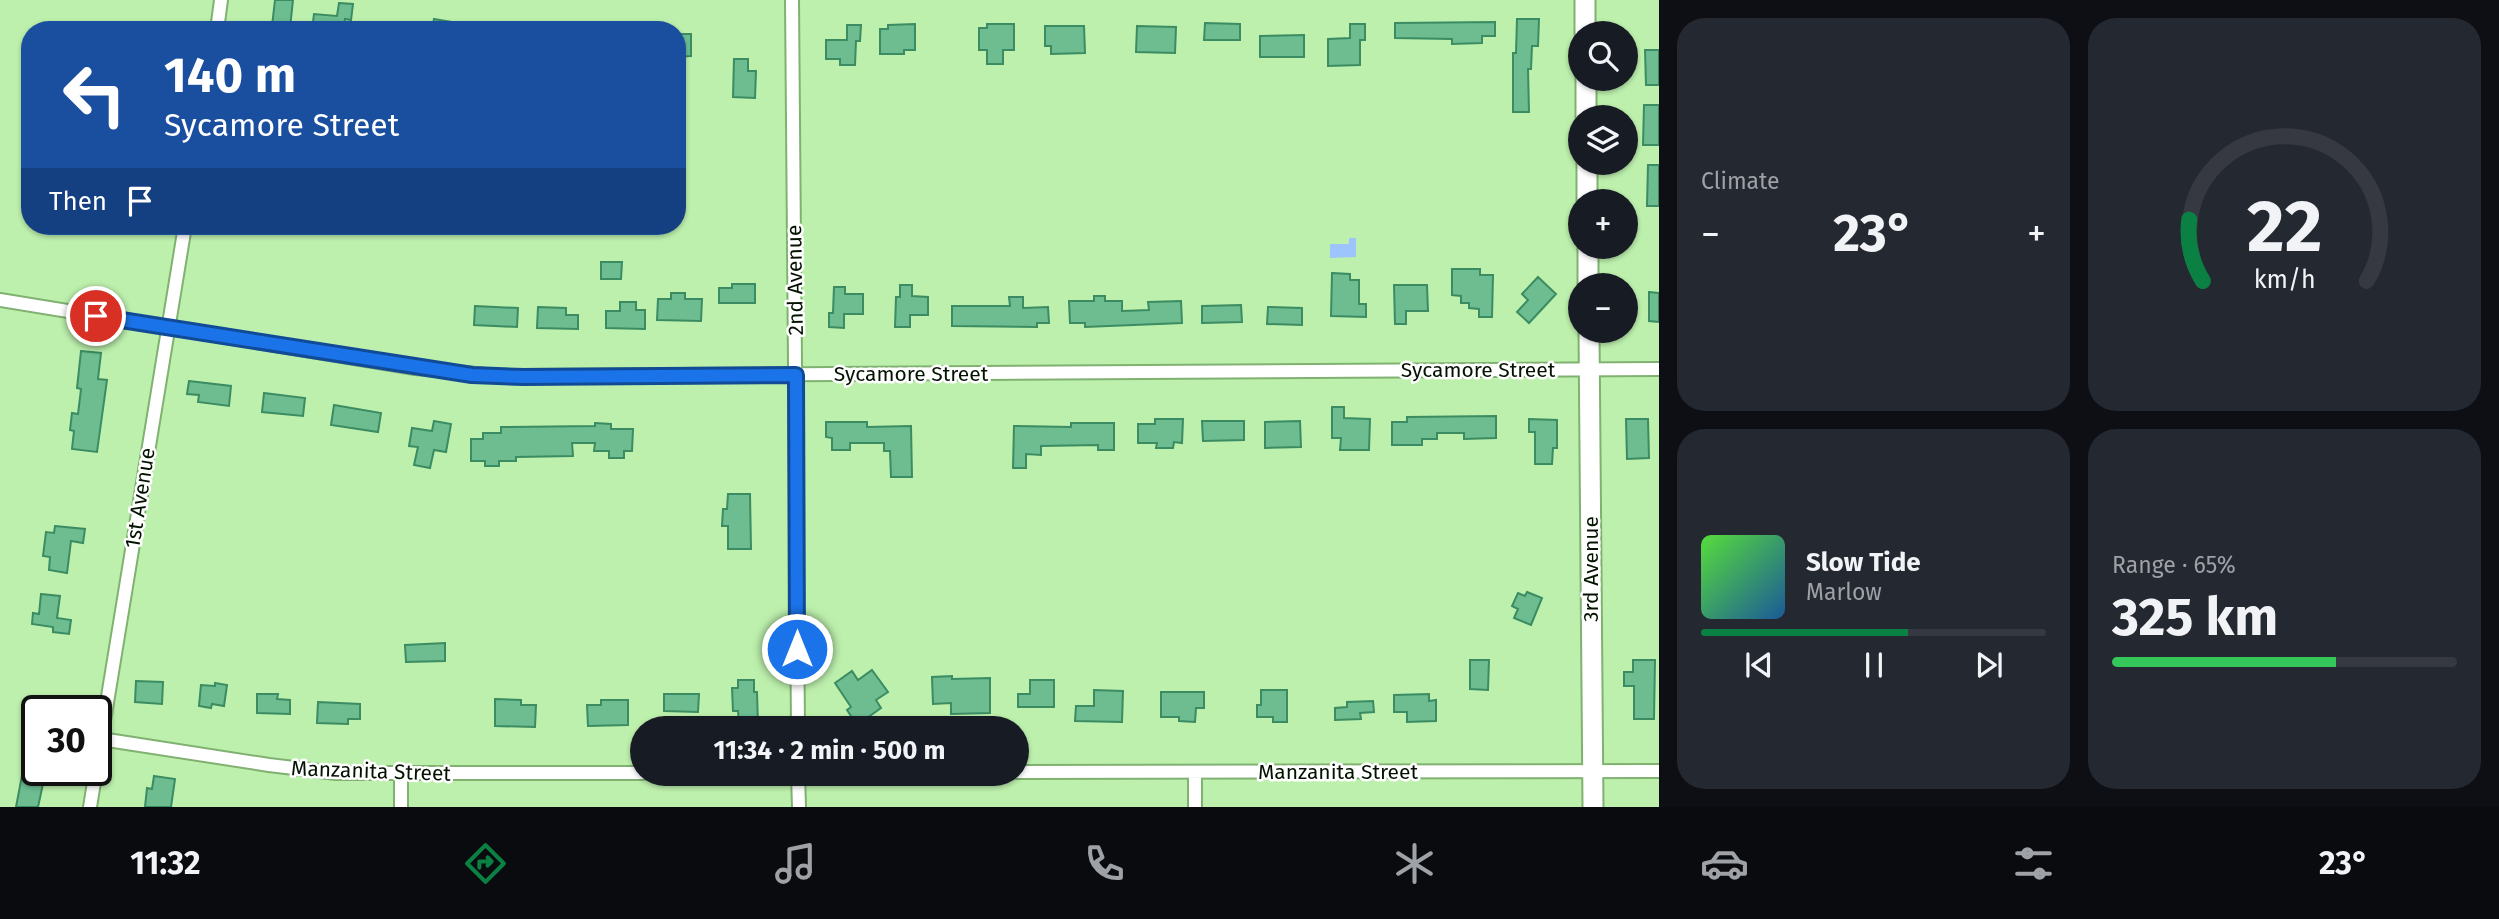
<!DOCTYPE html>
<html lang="en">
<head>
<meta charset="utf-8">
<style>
	:root { --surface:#171b24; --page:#242831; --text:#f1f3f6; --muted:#9ea1a6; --line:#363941; --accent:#0b8043 }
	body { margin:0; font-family:"Fira Sans",sans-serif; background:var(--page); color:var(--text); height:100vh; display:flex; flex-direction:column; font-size:26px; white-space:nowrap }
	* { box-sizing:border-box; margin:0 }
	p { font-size:23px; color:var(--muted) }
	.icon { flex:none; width:38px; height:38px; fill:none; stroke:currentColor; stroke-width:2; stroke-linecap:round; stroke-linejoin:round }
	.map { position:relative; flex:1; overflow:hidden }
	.side { display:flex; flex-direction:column; gap:18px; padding:18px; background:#0d0f14; width:840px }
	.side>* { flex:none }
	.guide { position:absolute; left:21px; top:21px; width:665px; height:214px; border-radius:28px; box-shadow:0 2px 5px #0004; background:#1a4fa0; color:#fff; overflow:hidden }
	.tools { position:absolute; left:1568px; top:21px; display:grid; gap:14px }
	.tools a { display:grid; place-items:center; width:70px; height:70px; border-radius:50%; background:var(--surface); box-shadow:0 2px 5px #0004; font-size:35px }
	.speed { position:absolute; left:21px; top:695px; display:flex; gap:14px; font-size:35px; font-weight:700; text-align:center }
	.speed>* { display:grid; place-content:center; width:91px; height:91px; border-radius:50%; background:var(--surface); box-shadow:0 2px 5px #0004; line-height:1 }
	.speed .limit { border:4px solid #111; border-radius:10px; background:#fff; color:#111 }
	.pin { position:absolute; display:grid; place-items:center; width:60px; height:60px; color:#fff; margin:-30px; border:4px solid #fff; border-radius:50%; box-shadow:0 2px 7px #0007 }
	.me { position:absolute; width:77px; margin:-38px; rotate:0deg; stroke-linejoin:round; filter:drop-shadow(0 0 5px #0008) }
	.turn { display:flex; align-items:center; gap:24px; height:147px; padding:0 28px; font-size:32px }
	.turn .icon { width:91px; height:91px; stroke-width:2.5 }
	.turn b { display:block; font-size:49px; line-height:60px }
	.then { display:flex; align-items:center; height:66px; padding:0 28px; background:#0003; gap:14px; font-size:26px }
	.big { font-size:52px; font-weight:700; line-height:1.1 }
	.side .tile { flex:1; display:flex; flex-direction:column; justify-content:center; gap:10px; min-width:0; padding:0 24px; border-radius:28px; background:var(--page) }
	.side .dial { align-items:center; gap:0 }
	.dial svg { height:182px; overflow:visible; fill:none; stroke:var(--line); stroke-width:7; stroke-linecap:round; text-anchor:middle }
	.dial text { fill:var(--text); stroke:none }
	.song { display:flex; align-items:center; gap:21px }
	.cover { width:84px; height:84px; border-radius:10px; background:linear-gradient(135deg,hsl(110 70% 55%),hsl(210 70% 35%)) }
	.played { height:7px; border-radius:4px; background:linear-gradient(90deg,var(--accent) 60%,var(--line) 60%) }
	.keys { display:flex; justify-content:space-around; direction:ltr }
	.heat { display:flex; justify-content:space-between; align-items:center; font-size:38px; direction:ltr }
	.charge { height:10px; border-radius:5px; background:linear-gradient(90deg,#34c759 65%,var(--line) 0) }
	.side .tiles { flex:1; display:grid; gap:18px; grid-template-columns:repeat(2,1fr) }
	.trip { position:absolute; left:630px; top:716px; width:399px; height:70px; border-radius:35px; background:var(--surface); box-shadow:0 2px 5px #0004; font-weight:700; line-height:70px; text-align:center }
	.tab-bar { display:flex; height:112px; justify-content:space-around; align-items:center; background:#090b0e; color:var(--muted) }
	.tab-bar .icon { width:49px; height:49px }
	.tab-bar .active { color:var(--accent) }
	.tab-bar b { font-size:32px; color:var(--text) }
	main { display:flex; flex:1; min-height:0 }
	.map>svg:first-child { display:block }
</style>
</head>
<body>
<main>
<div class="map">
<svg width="1659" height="807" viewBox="0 0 1659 807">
	<rect width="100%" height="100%" fill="#bdf0ad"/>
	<path fill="#9ec4fd" d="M1349,238H1356V257L1330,258V244H1349Z"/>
	<path fill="#6dbd91" stroke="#3b8c62" stroke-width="2" d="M275,0H293L290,28L272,26Z
		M339,3L353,4L351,20L345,19L344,30H312L314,14L337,16Z
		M434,19L464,24V30H432Z
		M1517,19H1539L1538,46H1532L1531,69H1528L1529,112H1513V53H1516Z
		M1495,22V36H1482V43L1452,44V39L1395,38V23Z
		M1205,23L1240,24V40H1204Z
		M915,24V50H904V54H880V29H888V25Z
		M987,24H1014V50H1003V64H987V50H979V28H987Z
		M1350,24H1365V40H1360V65L1328,66V39L1350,38Z
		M847,25H861L860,41H856L855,65H840V59H826V40H847Z
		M1045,26H1084L1085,53L1051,54V46H1045Z
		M1137,26L1176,27L1175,53L1136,52Z
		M677,34H691V56L677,57Z
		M1304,35V57H1260V36Z
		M1645,50H1659V85H1646Z
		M734,59H748V71H756L755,98L733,97Z
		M1644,105H1659V145H1643Z
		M1648,165H1659V206H1647Z
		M601,262H622L621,279H601Z
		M1452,269H1480V275H1493L1492,317H1479V309L1469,308V303H1461V296L1452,295Z
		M1332,273L1350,274V280H1359V304H1366V317L1331,316Z
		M1538,277L1556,294L1529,323L1517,312L1528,300L1522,294Z
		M732,284H755V303H719V288H732Z
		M900,285H912V296L928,297V315H910V327H895L896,297H900Z
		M1394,285H1427L1428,311H1406V324H1395Z
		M834,287H845V294H863V314H844V328L829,327V313H833Z
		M1649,292L1659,293V322L1649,321Z
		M671,293H685V299H702L701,321L657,320L658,299H671Z
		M1094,296H1105V301H1122V311L1149,310L1148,302L1181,301L1182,323L1085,327V323H1070L1069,301H1094Z
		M1009,297H1023V308L1048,307L1049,323H1037V327L952,326V306H1010Z
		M620,302H636V310H645V329L606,328V311H620Z
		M1241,305L1242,322L1202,323V306Z
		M475,306L518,308L517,327L474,325Z
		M538,307L566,308V315H578V329L537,328Z
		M1268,307L1302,308V325L1267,324Z
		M81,351L101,353L98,379L107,380L97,452L72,449L74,431L70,430L72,413L78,414L81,389L77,388Z
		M189,381L231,386L229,406L198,402L199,395L187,394Z
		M264,393L305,398L303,416L262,412Z
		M334,405L381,413L378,432L331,425Z
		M1332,407H1344V418L1370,419L1369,450H1340L1341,438H1332Z
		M1496,416V438L1464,439V433H1437V439H1422V445H1392V422H1407V417Z
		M1155,419H1183L1182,443L1174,442L1173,448H1156L1157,443H1138V424H1155Z
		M1529,419L1557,420V448H1553L1552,464H1535V432H1529Z
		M1626,419H1648L1649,458L1627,459Z
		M434,421L451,424L446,452L434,450L430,468L414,465L418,447L409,446L412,428L432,431Z
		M1202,421H1244V440L1203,441Z
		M1300,421L1301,447L1265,448V422Z
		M826,422H867V427L911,426L912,477H891L890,451H884V443H850V450H832V438L826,437Z
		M595,423L611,424V429H633L632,451H624V458H609V451H594L595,443H572L573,456L516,457V461H499V466H485V461H471V439H483V433H501V427L595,426Z
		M1071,423H1114V450H1098V445L1041,446V455L1026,454V468H1013L1014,426L1071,427Z
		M728,494H750L751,549H728V526H722L723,509H727Z
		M55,526L85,529L83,543L71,541L67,573L49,570L50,557L43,556L46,532L54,533Z
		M1527,592L1542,598L1531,625L1514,618L1518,609L1512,606L1518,593L1525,596Z
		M41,594L60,596L57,618L71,620L69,634L53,632V627L32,624L33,613L39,614Z
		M445,643V661L406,662L405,645Z
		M1470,660H1489L1488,690L1470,689Z
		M1633,660H1655L1654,719H1634V686H1624V672H1633Z
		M872,670L888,692L876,700L881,708L857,725L847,710L851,707L835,683L852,671L858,680Z
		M952,676V679L990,678V713L951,714V703L933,704L932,677Z
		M738,680H754V692H757L758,725H739L738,711H733L732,688H738Z
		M1030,680H1054V707H1018V694H1030Z
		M136,681L163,682L162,704L135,702Z
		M215,683L227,685L224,706L212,704L211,708L199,706L201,685L215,686Z
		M1094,690L1123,691L1122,722L1075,721L1076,706H1094Z
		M1261,690H1287V722H1273V717H1257V705H1261Z
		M1161,692H1204V708H1196L1195,722L1179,721V717H1161Z
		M257,694H278L277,699L290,700V714L257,713Z
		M664,694H699L698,712L664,711Z
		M1429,694V701L1436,700V721L1407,722V712H1394V695Z
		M495,699L521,700V705H536L535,727L495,726Z
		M601,700H628V725L588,726L587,705H601Z
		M1373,701L1374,712L1360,713L1361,719L1335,720V708L1347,707V702Z
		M318,702L360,704V719H348V724L317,723Z
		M24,765L37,767V770H46L38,807H16Z
		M154,776L175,779L171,807H145L147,788L152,789Z"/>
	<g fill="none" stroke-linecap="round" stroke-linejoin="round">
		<g stroke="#80b171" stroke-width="16">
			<path id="street" d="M792,0L798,728
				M217,30L221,0
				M0,300L415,368L497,376L1659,369
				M101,739L269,765L336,773H642
				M96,770L185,226
				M1017,772L1659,771
				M401,774V807
				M798,774L799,807
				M90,807L96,770
				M1195,807V772"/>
		</g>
		<g stroke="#80b171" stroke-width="23">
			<path id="secondary" d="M1585,0V33
				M1586,79V117
				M1587,163V201
				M1588,247V285
				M1589,331L1593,807"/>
		</g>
		<use href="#street" stroke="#fff" stroke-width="12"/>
		<use href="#secondary" stroke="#fff" stroke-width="19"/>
	</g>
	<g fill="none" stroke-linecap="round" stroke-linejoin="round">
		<g stroke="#114b97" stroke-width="18">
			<path id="route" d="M96,316L472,375L523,377L796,375L797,649"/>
		</g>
		<use href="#route" stroke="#1a73e8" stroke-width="12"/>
	</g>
	<g text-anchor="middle" stroke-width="5" stroke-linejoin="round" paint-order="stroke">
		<g font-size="21" fill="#031300" stroke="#fff">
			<text transform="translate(795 280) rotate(-91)" y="7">2nd Avenue</text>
			<text x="1478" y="377">Sycamore Street</text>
			<text x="911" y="381">Sycamore Street</text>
			<text transform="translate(140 498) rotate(-81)" y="7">1st Avenue</text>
			<text transform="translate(1591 569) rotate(-90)" y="7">3rd Avenue</text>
			<text transform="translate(371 771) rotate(2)" y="7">Manzanita Street</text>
			<text x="1338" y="779">Manzanita Street</text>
		</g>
	</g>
</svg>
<div class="tools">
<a><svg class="icon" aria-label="search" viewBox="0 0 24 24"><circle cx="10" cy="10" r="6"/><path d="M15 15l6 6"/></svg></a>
<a><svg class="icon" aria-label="layers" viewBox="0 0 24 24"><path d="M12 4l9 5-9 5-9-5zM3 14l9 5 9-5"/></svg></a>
<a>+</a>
<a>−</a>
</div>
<div class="speed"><div class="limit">30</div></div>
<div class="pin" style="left:96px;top:316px;background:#d93025"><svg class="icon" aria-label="arrive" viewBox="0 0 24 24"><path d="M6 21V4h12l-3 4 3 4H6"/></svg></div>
<svg class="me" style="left:797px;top:649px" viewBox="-20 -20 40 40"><circle r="17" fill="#1a73e8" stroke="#fff" stroke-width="3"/><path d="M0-11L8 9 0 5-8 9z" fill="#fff"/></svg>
<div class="trip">11:34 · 2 min · 500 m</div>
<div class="guide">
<div class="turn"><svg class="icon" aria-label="left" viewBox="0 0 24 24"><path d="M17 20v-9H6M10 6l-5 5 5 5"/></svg><div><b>140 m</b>Sycamore Street</div></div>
<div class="then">Then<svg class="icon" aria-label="arrive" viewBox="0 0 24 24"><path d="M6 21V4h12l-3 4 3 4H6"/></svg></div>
</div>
</div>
<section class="side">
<div class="tiles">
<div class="tile"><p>Climate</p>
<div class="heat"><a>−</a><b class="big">23°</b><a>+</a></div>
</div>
<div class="tile dial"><svg viewBox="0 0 100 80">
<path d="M14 69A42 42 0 1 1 86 69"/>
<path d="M14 69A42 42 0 0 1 8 42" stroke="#0b8043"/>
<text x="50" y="56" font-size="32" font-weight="700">22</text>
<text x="50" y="72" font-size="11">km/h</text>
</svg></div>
<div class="tile">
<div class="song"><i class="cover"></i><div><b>Slow Tide</b><p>Marlow</p></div></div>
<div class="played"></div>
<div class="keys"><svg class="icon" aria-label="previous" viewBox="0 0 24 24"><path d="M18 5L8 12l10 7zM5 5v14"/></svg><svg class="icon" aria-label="pause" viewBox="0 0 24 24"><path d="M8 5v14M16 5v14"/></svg><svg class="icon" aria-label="next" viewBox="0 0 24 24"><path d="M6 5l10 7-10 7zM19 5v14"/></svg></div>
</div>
<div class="tile"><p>Range · 65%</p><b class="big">325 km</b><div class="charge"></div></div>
</div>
</section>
</main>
<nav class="tab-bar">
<b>11:32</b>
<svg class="icon active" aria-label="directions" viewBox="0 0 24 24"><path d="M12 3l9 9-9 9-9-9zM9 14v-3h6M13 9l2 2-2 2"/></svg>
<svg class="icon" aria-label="music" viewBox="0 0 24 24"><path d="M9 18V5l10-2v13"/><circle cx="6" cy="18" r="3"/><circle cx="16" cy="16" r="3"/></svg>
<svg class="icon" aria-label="phone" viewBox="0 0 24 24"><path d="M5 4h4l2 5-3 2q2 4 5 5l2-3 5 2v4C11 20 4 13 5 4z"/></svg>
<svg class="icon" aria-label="climate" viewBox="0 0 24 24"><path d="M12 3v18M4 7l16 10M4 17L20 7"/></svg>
<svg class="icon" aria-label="car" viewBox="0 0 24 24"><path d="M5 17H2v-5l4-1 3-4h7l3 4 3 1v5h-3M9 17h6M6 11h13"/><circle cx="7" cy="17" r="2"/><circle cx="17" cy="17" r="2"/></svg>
<svg class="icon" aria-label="filters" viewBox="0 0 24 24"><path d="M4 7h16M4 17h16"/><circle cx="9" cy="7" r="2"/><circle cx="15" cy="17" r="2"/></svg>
<b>23°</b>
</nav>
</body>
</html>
